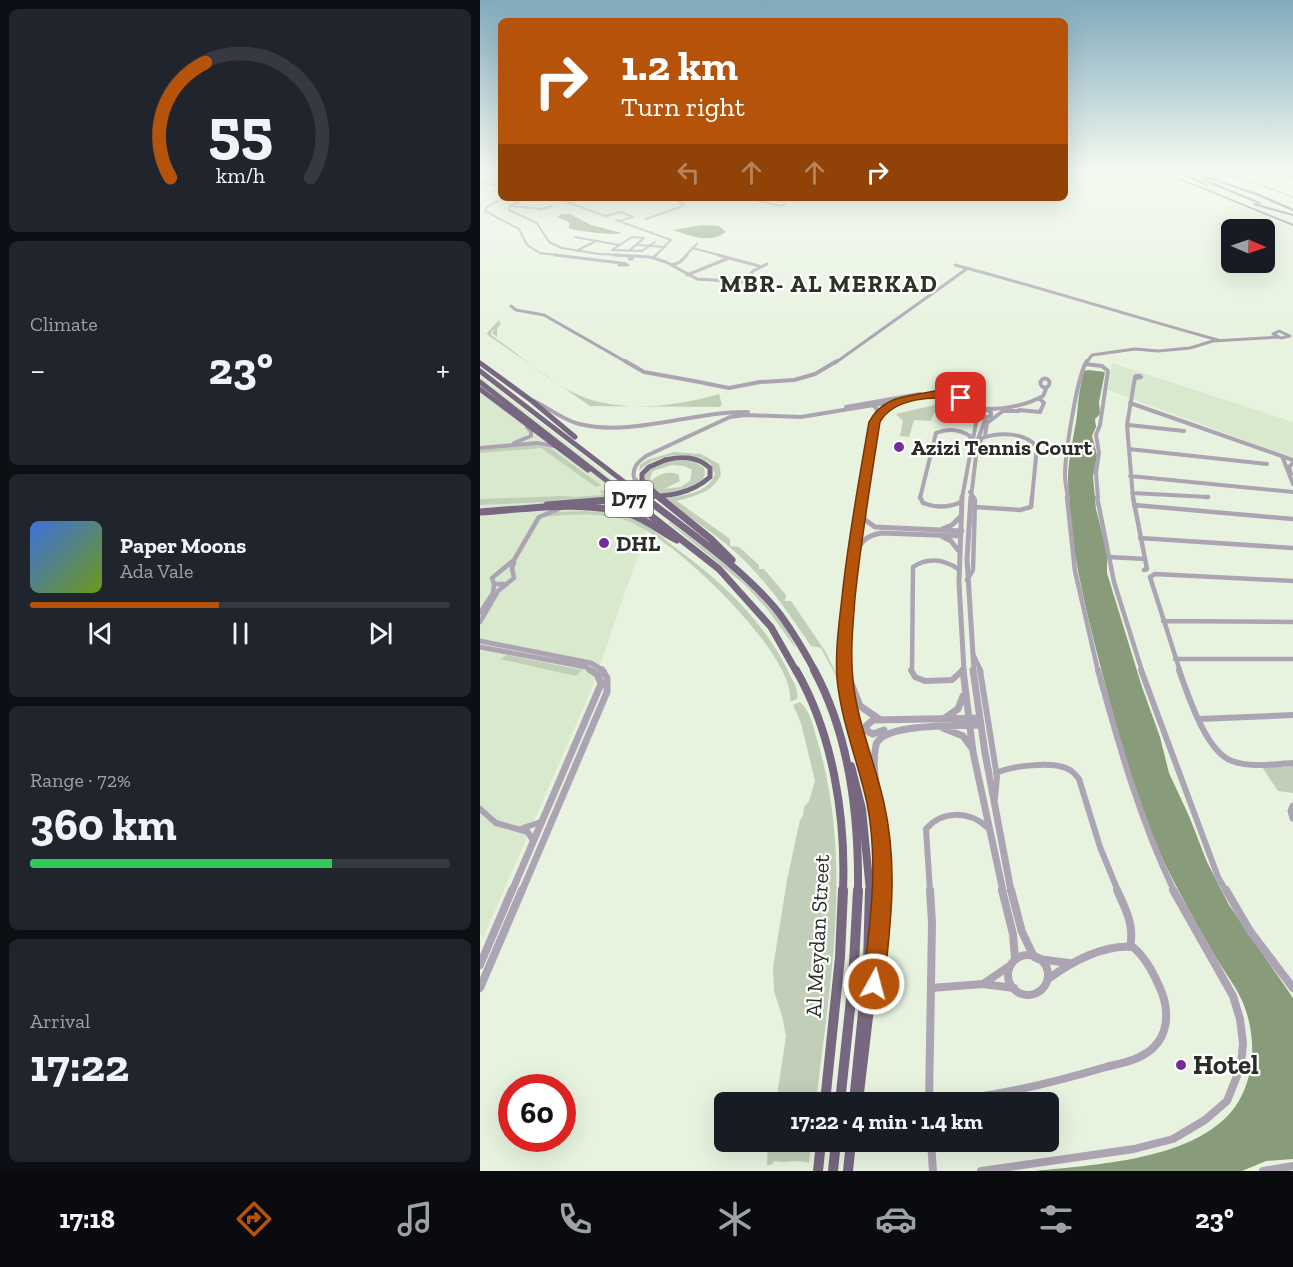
<!DOCTYPE html>
<html lang="en">
<head>
<meta charset="utf-8">
<style>
	:root { --surface:#171b24; --page:#20242c; --text:#f1f3f6; --muted:#9ea1a6; --line:#363941; --accent:#b45309 }
	body { margin:0; font-family:"Zilla Slab",serif; background:var(--page); color:var(--text); height:100vh; display:flex; flex-direction:column; font-size:22px; white-space:nowrap }
	* { box-sizing:border-box; margin:0 }
	p { font-size:20px; color:var(--muted) }
	.icon { flex:none; width:33px; height:33px; fill:none; stroke:currentColor; stroke-width:2; stroke-linecap:round; stroke-linejoin:round }
	.map { position:relative; flex:1; overflow:hidden }
	.drawer { display:flex; flex-direction:column; gap:9px; padding:9px; background:#0d0f14; width:480px }
	.drawer>* { flex:none }
	.guide { position:absolute; left:18px; top:18px; width:570px; height:183px; border-radius:9px; box-shadow:0 6px 24px #0002; background:#b45309; color:#fff; overflow:hidden }
	.needle { width:39px; rotate:92deg }
	.tools { position:absolute; left:741px; top:219px; display:grid; gap:12px }
	.tools a { display:grid; place-items:center; width:54px; height:54px; border-radius:9px; background:var(--surface); box-shadow:0 6px 24px #0002; font-size:30px }
	.speed { position:absolute; left:18px; top:1074px; display:flex; gap:12px; font-size:30px; font-weight:700; text-align:center }
	.speed>* { display:grid; place-content:center; width:78px; height:78px; border-radius:50%; background:var(--surface); box-shadow:0 6px 24px #0002; line-height:1 }
	.speed .limit { border:9px solid #d22; background:#fff; color:#111 }
	.pin { position:absolute; display:grid; place-items:center; width:51px; height:51px; color:#fff; margin:-26px; border-radius:12px; box-shadow:0 3px 9px #0006 }
	.me { position:absolute; width:66px; margin:-33px; rotate:7deg; stroke-linejoin:round; filter:drop-shadow(0 0 4px #0008) }
	.turn { display:flex; align-items:center; gap:21px; height:126px; padding:0 24px; font-size:27px }
	.turn .icon { width:78px; height:78px; stroke-width:2.5 }
	.turn b { display:block; font-size:42px; line-height:51px }
	.lanes { display:flex; align-items:center; height:57px; padding:0 24px; background:#0003; justify-content:center; gap:30px; direction:ltr }
	.lanes .off { opacity:.35 }
	.big { font-size:45px; font-weight:700; line-height:1.1 }
	.drawer .widget { flex:1; display:flex; flex-direction:column; justify-content:center; gap:9px; min-width:0; padding:0 21px; border-radius:9px; background:var(--page) }
	.drawer .dial { align-items:center; gap:0 }
	.dial svg { height:156px; overflow:visible; fill:none; stroke:var(--line); stroke-width:7; stroke-linecap:round; text-anchor:middle }
	.dial text { fill:var(--text); stroke:none }
	.song { display:flex; align-items:center; gap:18px }
	.cover { width:72px; height:72px; border-radius:9px; background:linear-gradient(135deg,hsl(220 70% 55%),hsl(80 70% 35%)) }
	.played { height:6px; border-radius:3px; background:linear-gradient(90deg,var(--accent) 45%,var(--line) 45%) }
	.keys { display:flex; justify-content:space-around; direction:ltr }
	.heat { display:flex; justify-content:space-between; align-items:center; font-size:33px; direction:ltr }
	.charge { height:9px; border-radius:4px; background:linear-gradient(90deg,#34c759 72%,var(--line) 0) }
	.trip { position:absolute; left:234px; top:1092px; width:345px; height:60px; border-radius:9px; background:var(--surface); box-shadow:0 6px 24px #0002; font-weight:700; line-height:60px; text-align:center }
	.tab-bar { display:flex; height:96px; justify-content:space-around; align-items:center; background:#090b0e; color:var(--muted) }
	.tab-bar .icon { width:42px; height:42px }
	.tab-bar .on { color:var(--accent) }
	.tab-bar b { font-size:27px; color:var(--text) }
	main { display:flex; flex:1; min-height:0 }
	.map>svg:first-child { display:block }
</style>
</head>
<body>
<main>
<section class="drawer">
<div class="widget dial"><svg viewBox="0 0 100 80">
<path d="M14 69A42 42 0 1 1 86 69"/>
<path d="M14 69A42 42 0 0 1 32 10" stroke="#b45309"/>
<text x="50" y="56" font-size="32" font-weight="700">55</text>
<text x="50" y="72" font-size="11">km/h</text>
</svg></div>
<div class="widget"><p>Climate</p>
<div class="heat"><a>−</a><b class="big">23°</b><a>+</a></div>
</div>
<div class="widget">
<div class="song"><i class="cover"></i><div><b>Paper Moons</b><p>Ada Vale</p></div></div>
<div class="played"></div>
<div class="keys"><svg class="icon" aria-label="previous" viewBox="0 0 24 24"><path d="M18 5L8 12l10 7zM5 5v14"/></svg><svg class="icon" aria-label="pause" viewBox="0 0 24 24"><path d="M8 5v14M16 5v14"/></svg><svg class="icon" aria-label="next" viewBox="0 0 24 24"><path d="M6 5l10 7-10 7zM19 5v14"/></svg></div>
</div>
<div class="widget"><p>Range · 72%</p><b class="big">360 km</b><div class="charge"></div></div>
<div class="widget"><p>Arrival</p><b class="big">17:22</b></div>
</section>
<div class="map">
<svg width="813" height="1171" viewBox="0 0 813 1171">
	<rect width="100%" height="100%" fill="#e7f3df"/>
	<path fill="#d9e9ce" d="M632,363L813,422V458L628,390Z
		M0,376L110,461L173,512L112,688L3,938L0,933Z"/>
	<path fill="#c1cfb8" fill-rule="evenodd" d="M19,320L21,324L17,328V337L12,333L16,328L11,332V335C39,354 64,378 94,393C137,414 195,407 239,394L242,405L239,407L110,406L8,335L7,333Z
		M476,400L478,402L456,407L451,421L434,420L429,437L420,436L423,421L416,414Z
		M55,445L70,448L121,485L116,487L61,448L0,453V450Z
		M194,452L221,454L239,464L241,474C233,493 214,496 197,501L250,539V546L259,547L279,565V569H284L306,595L305,601H311L345,651L357,675L356,676L341,648L331,646C308,612 285,578 253,550C232,531 206,516 183,498C201,496 228,494 235,474L230,463C209,449 177,454 159,471L160,465L167,460Z
		M205,460L215,462L224,468C231,489 192,492 178,494L164,481C165,462 190,461 205,460ZM192,465L204,466L212,470L210,481L200,487L184,489L200,481L198,474C187,471 179,474 171,481L170,478L173,471Z
		M125,490L131,491L157,513L122,505L137,503L133,499L0,505V499L84,496L94,497L122,495L120,491Z
		M106,511C125,512 143,514 160,522C173,529 185,540 197,549C242,582 285,622 309,673C313,681 319,691 317,699L310,702C317,654 189,533 145,520C126,514 105,514 85,515C78,515 70,517 63,516L75,512Z
		M188,522H190C229,551 299,602 316,649L288,610L265,585Z
		M27,655L102,670L96,676L20,659Z
		M320,702C331,711 334,730 338,743C373,861 350,983 336,1102H296L306,1036L302,1016L294,991L293,968L307,880L320,820L323,816L324,807L329,801L335,781L321,723L313,705Z
		M813,766V793L798,791L782,767Z
		M288,1142H331L329,1163C316,1159 307,1164 295,1161L291,1165H287Z"/>
	<path fill="#889b7b" d="M82,214H90L111,225L142,233C136,236 96,231 89,228V222L77,217Z
		M223,225L239,226L246,232C228,244 211,236 193,230Z
		M608,370L625,372L619,402L620,414L615,419L616,427L612,436L617,455L613,477L616,509L627,552V573L662,687L680,737L689,773L709,816L727,862L749,905L813,998V1159L786,1161L762,1171H555C618,1164 731,1160 762,1095C775,1068 775,1036 765,1008C759,990 745,973 735,956C717,925 699,893 683,860C657,802 640,741 624,680C607,614 589,548 588,480C588,458 594,437 597,415C598,400 600,386 604,371Z"/>
	<g fill="none" stroke-linecap="round" stroke-linejoin="round">
		<path stroke="#1b3402" stroke-width="1.5" stroke-dasharray="4 3" stroke-linecap="butt" d="M798,172L813,177"/>
		<path stroke="#ada4b3" stroke-width="2" d="M20,172L18,179L21,180
			M2,174L3,183L21,186
			M585,187L601,172
			M23,198L7,207L5,211L39,229L47,245L60,253L87,256
			M45,198L30,206L29,210L57,223L69,242L82,248L119,254L160,256
			M64,198L84,201L128,217
			M266,198L300,206L305,204
			M540,198H567
			M21,200L40,201
			M31,206L61,209
			M59,210L72,206
			M125,216L141,212L153,217L140,221
			M166,219L200,207L204,204L198,201L203,198
			M136,220L191,240L175,256
			M95,237L139,245
			M158,245L185,247
			M212,248L243,256
			M150,250L164,238L152,237L132,250L162,251L175,242
			M96,251L114,242
			M205,256L217,244"/>
		<path stroke="#ada4b3" stroke-width="3" d="M75,255L141,263
			M134,255L170,257L186,262L217,279L265,282L273,271L287,264
			M238,255L279,266
			M173,258L176,255
			M149,259H152
			M144,263L148,265H139Z
			M192,265L200,262L207,255
			M475,265C563,288 650,316 738,340
			M207,275L249,258
			M31,306L36,310L64,315L148,363
			M799,331L810,336L801,338L793,334Z
			M355,363L488,268
			M606,363L612,355L655,349L678,351L710,348L733,341L799,337"/>
		<path stroke="#ada4b3" stroke-width="4" d="M145,361L164,372L225,383
			M605,364L622,366L628,371L620,425L616,435L619,453L616,473L618,498
			M656,376H660L661,377L656,378Z
			M560.5 383a4.5 4.5 0 1 1 9 0a4.5 4.5 0 1 1-9 0Z
			M224,383L249,388L280,382L314,380L335,374L357,361
			M650,403L813,460
			M506,409C526,409 545,406 563,396L566,389
			M539,410L560,412L564,403L560,399
			M649,425L704,431
			M505,436L507,423L523,411H539
			M497,448L502,438C519,432 545,432 557,447L552,498
			M649,449L787,464
			M802,456L813,484
			M811,474L809,467L813,463
			M650,476L813,492
			M490,492L494,498
			M652,493L728,497
			M440,498L456,433C468,428 479,429 490,436V449
			M588,498C587,491 585,483 585,475C585,455 597,375 607,361
			M653,498L647,425L655,377"/>
		<path stroke="#ada4b3" stroke-width="4.5" d="M440,497L443,503C456,508 468,508 481,502
			M587,497L595,571L618,671
			M617,497L634,582L662,671
			M653,497L667,569L664,570
			M725,497H728
			M654,505L813,519
			M495,507L540,510L551,507L552,497
			M660,538L813,548
			M629,557L665,559
			M487,580L493,570L495,500L493,497
			M26,584H14L12,578L34,560L59,517L79,509
			M0,613L13,593L14,584
			M683,621L813,622
			M0,622L18,591L34,578L32,568L34,563
			M493,654L501,671
			M695,659H813
			M432,671L433,567C447,557 464,559 478,569
			M700,671L670,577L675,574L813,581"/>
		<path stroke="#ada4b3" stroke-width="6" d="M431,670L435,677L445,681L472,680L483,670
			M500,670L517,777L515,798
			M618,670C639,746 660,820 694,891
			M661,670L738,877L746,891
			M699,670C708,695 726,752 752,761C771,768 793,764 813,763
			M719,719L813,715
			M516,773C531,766 573,761 588,769C593,771 596,775 599,779L620,847L638,891
			M0,809L16,823L48,832L53,841
			M43,828L61,822
			M450,891L446,829C462,810 489,811 507,827"/>
		<path stroke="#ada4b3" stroke-width="8" d="M637,890C645,908 655,926 650,946
			M746,890L770,931L813,988
			M558,959L589,963
			M503,984L528,967
			M451,988L503,984L534,988
			M449,1102L452,923L450,890
			M451,1102C511,1098 568,1084 626,1067C642,1063 660,1060 673,1048C688,1034 689,1012 682,993C675,976 667,959 653,947C624,944 591,962 568,979
			M451,1142L453,1171
			M501,1171L654,1149L693,1139L725,1120L747,1101L761,1066L763,1043L760,1019L753,996L693,890
			M783,1171L813,1166"/>
		<path stroke="#ada4b3" stroke-width="2" d="M745,172L813,197"/>
		<path stroke="#ada4b3" stroke-width="4" d="M489,400L511,412V416L503,418
			M54,401C69,408 83,420 99,424C152,437 213,411 268,412
			M366,407L440,394
			M34,443L51,436V431L47,427
			M0,448L57,443L74,446
			M174,497L154,478C152,467 158,462 166,456L250,417L266,415L321,417L460,394C475,397 489,398 493,415L497,418L482,498
			M382,498L397,409L393,405
			M491,498L498,439L506,418"/>
		<path stroke="#ada4b3" stroke-width="5" d="M482,497L479,583L484,671
			M491,497L487,559L494,671
			M383,500L384,519L395,527L482,531
			M462,529L472,525L480,517
			M461,536L471,541L478,550
			M375,555C381,541 386,536 401,533L481,536
			M0,641L111,663L124,671
			M0,647L106,667L112,671
			M364,671L369,581L383,497"/>
		<path stroke="#ada4b3" stroke-width="7" d="M364,670C372,728 391,785 403,842
			M483,670L493,752L523,891
			M493,670L505,753L531,891
			M367,673L380,706L399,719
			M465,718L478,709L483,696
			M463,728L483,736L491,747
			M404,730L393,734L387,731L386,726L393,720L499,718
			M813,806L811,811L813,818
			M403,828C401,802 390,771 396,745C402,723 479,726 500,725
			M32,891L121,684L117,674L110,670
			M42,891L127,692V678L122,670"/>
		<path stroke="#ada4b3" stroke-width="8" d="M522,890L533,934L535,958
			M531,890L542,932L554,957
			M528 975a20 20 0 1 1 40 0a20 20 0 1 1-40 0Z
			M0,965L32,890
			M0,988L42,890"/>
		<path stroke="#776780" stroke-width="5" d="M0,363L52,401L95,437
			M0,371L165,498
			M0,382L149,498
			M0,389L108,470
			M181,498L162,480V474L169,467L185,460"/>
		<path stroke="#776780" stroke-width="7" d="M147,497L239,569L291,627L316,671
			M164,497C209,532 257,564 295,608C311,628 323,649 335,671
			M179,497L231,539L252,560
			M0,512C49,509 105,499 152,515C169,521 182,533 197,540"/>
		<path stroke="#776780" stroke-width="8" d="M316,670C353,734 366,817 363,891
			M334,670C370,736 379,817 378,891
			M371,766L382,809L390,891
			M403,842V891"/>
		<path stroke="#776780" stroke-width="10" d="M379,1093L403,890
			M345,1102L360,957L363,890
			M360,1102L373,981L378,890
			M374,1102L388,963L390,890
			M338,1171L341,1142
			M353,1171L356,1142
			M368,1171L371,1142"/>
		<path fill="#63526e" fill-rule="evenodd" d="M681,172H685L813,224V226Z
			M698,172H702L729,185L726,186Z
			M710,172H715L780,194L813,209V211L778,196Z
			M743,173L757,176L758,177L756,178L743,175L737,176L742,179L740,180L732,175Z
			M723,179H725L782,203L779,204L723,181Z
			M774,203L813,214V216L773,205Z"/>
		<path stroke="#776780" stroke-width="5" d="M149,498C178,496 207,498 230,477V468C217,456 202,456 185,460"/>
		<path stroke="#776780" stroke-width="7" d="M67,505L167,497"/>
	</g>
	<linearGradient id="sky" x2="0" y2="1"><stop stop-color="#81aabc"/><stop offset="0.51" stop-color="#f4faf1"/><stop offset="1" stop-color="#f4faf1" stop-opacity="0"/></linearGradient>
	<rect width="813" height="336" fill="url(#sky)"/>
	<path fill="#b45309" stroke="#753606" stroke-width="1.5" d="M455,391H469L486,398L481,401C457,395 414,397 400,422C391,480 381,539 375,598C373,625 370,653 373,680C377,722 395,762 404,803C418,865 411,922 404,984L401,992L394,995L386,992L383,984C390,922 399,865 387,803C378,762 361,721 357,679C355,652 359,624 362,597C368,539 379,480 389,422C404,395 427,397 455,391Z"/>
	<g fill="#772a9c" stroke="#fff" stroke-width="2">
		<circle cx="419" cy="447" r="6"/>
		<circle cx="124" cy="543" r="6"/>
		<circle cx="701" cy="1065" r="6"/>
	</g>
	<g text-anchor="middle" stroke-width="4.5" stroke-linejoin="round" paint-order="stroke">
		<rect fill="#fff" stroke="#696c67" stroke-width="1.5" x="125" y="481" width="48" height="36" rx="4.5"/>
		<g font-size="21" font-weight="bold" fill="#292d26">
			<text x="149" y="506">D77</text>
		</g>
		<g font-size="22" font-weight="bold" fill="#292d26" stroke="#fff" text-anchor="start">
			<text x="431" y="455">Azizi Tennis Court</text>
			<text x="136" y="551">DHL</text>
		</g>
		<g font-size="22" fill="#292d26" stroke="#fff">
			<text transform="translate(337 936) rotate(-87)" y="8">Al Meydan Street</text>
		</g>
		<g font-size="24" font-weight="bold" letter-spacing="1.5" fill="#2b3424" stroke="#fff">
			<text x="349" y="292">MBR- AL MERKAD</text>
		</g>
		<g font-size="27" font-weight="bold" fill="#292d26" stroke="#fff" text-anchor="start">
			<text x="713" y="1074">Hotel</text>
		</g>
	</g>
</svg>
<div class="tools">
<a><svg class="needle" viewBox="-14 -14 28 28"><path d="M0-13l5 13h-10z" fill="#e53935"/><path d="M0 13l5-13h-10z" fill="#9ea1a6"/></svg></a>
</div>
<div class="speed"><div class="limit">60</div></div>
<div class="pin" style="left:481px;top:398px;background:#d93025"><svg class="icon" aria-label="arrive" viewBox="0 0 24 24"><path d="M6 21V4h12l-3 4 3 4H6"/></svg></div>
<svg class="me" style="left:394px;top:984px" viewBox="-20 -20 40 40"><circle r="17" fill="#b45309" stroke="#fff" stroke-width="3"/><path d="M0-11L8 9 0 5-8 9z" fill="#fff"/></svg>
<div class="trip">17:22 · 4 min · 1.4 km</div>
<div class="guide">
<div class="turn"><svg class="icon" aria-label="right" viewBox="0 0 24 24"><path d="M7 20v-9h11M14 6l5 5-5 5"/></svg><div><b>1.2 km</b>Turn right</div></div>
<div class="lanes"><svg class="icon off" aria-label="left" viewBox="0 0 24 24"><path d="M17 20v-9H6M10 6l-5 5 5 5"/></svg><svg class="icon off" aria-label="ahead" viewBox="0 0 24 24"><path d="M12 20V5M6 11l6-6 6 6"/></svg><svg class="icon off" aria-label="ahead" viewBox="0 0 24 24"><path d="M12 20V5M6 11l6-6 6 6"/></svg><svg class="icon" aria-label="right" viewBox="0 0 24 24"><path d="M7 20v-9h11M14 6l5 5-5 5"/></svg></div>
</div>
</div>
</main>
<nav class="tab-bar">
<b>17:18</b>
<svg class="icon on" aria-label="directions" viewBox="0 0 24 24"><path d="M12 3l9 9-9 9-9-9zM9 14v-3h6M13 9l2 2-2 2"/></svg>
<svg class="icon" aria-label="music" viewBox="0 0 24 24"><path d="M9 18V5l10-2v13"/><circle cx="6" cy="18" r="3"/><circle cx="16" cy="16" r="3"/></svg>
<svg class="icon" aria-label="phone" viewBox="0 0 24 24"><path d="M5 4h4l2 5-3 2q2 4 5 5l2-3 5 2v4C11 20 4 13 5 4z"/></svg>
<svg class="icon" aria-label="climate" viewBox="0 0 24 24"><path d="M12 3v18M4 7l16 10M4 17L20 7"/></svg>
<svg class="icon" aria-label="car" viewBox="0 0 24 24"><path d="M5 17H2v-5l4-1 3-4h7l3 4 3 1v5h-3M9 17h6M6 11h13"/><circle cx="7" cy="17" r="2"/><circle cx="17" cy="17" r="2"/></svg>
<svg class="icon" aria-label="filters" viewBox="0 0 24 24"><path d="M4 7h16M4 17h16"/><circle cx="9" cy="7" r="2"/><circle cx="15" cy="17" r="2"/></svg>
<b>23°</b>
</nav>
</body>
</html>
